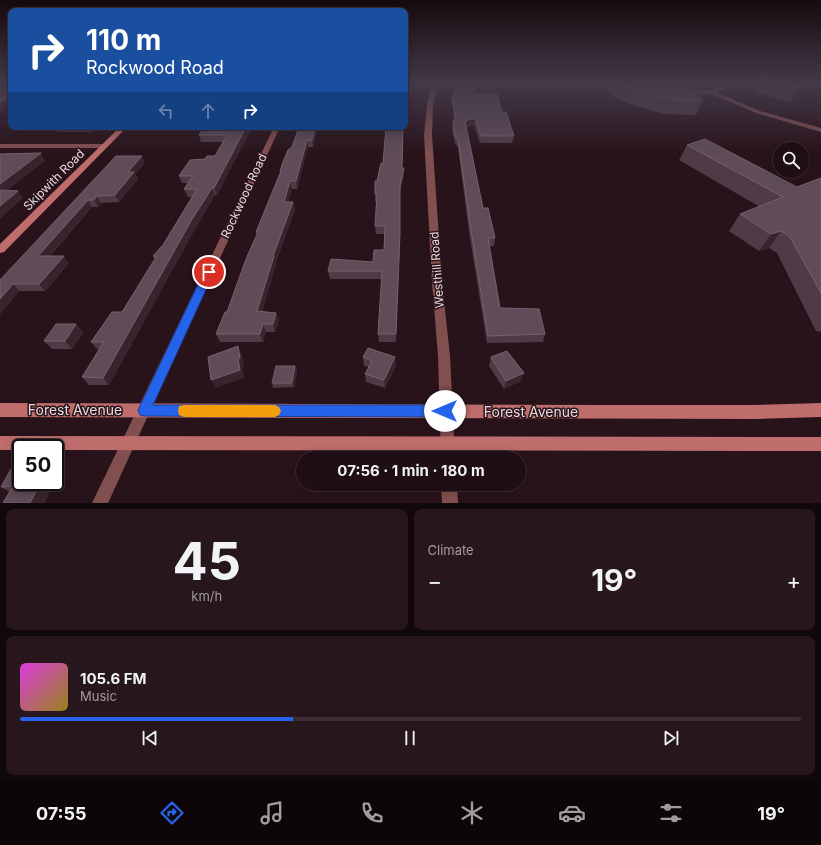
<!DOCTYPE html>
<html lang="en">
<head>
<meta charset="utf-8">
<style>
	:root { --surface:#1f0e14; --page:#27171d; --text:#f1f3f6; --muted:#a19ca0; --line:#3c2e34; --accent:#2563eb }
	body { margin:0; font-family:Inter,sans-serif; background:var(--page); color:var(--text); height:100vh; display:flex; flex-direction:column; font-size:15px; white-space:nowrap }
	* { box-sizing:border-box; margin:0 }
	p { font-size:13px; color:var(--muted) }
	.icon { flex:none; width:22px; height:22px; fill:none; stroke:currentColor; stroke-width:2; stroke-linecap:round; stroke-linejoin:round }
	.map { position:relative; height:503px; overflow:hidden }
	.details { display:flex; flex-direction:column; gap:6px; padding:6px; background:#11080b; flex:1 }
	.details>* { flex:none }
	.guide { position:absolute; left:8px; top:8px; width:400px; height:122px; border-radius:8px; box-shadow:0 2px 10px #0003,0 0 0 1px var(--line); background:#1a4fa0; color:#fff; overflow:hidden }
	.tools { position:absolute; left:773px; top:142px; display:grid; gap:8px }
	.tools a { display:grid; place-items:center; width:36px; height:36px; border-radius:50%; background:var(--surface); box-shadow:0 2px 10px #0003,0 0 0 1px var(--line); font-size:20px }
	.speed { position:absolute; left:12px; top:439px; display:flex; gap:8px; font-size:20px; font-weight:700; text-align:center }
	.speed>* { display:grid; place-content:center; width:52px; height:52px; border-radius:50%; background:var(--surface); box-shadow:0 2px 10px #0003,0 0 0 1px var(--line); line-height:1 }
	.speed .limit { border:2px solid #111; border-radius:6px; background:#fff; color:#111 }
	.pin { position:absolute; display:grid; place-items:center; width:34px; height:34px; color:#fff; margin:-17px; border:2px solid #fff; border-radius:50%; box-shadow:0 1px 4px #0007 }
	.me { position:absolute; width:44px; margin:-22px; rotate:270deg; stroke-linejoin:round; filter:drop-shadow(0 0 3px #0008) }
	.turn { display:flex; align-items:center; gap:14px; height:84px; padding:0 12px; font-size:18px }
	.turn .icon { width:52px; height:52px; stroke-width:2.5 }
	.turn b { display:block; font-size:28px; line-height:34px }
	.lanes { display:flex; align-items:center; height:38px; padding:0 12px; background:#0003; justify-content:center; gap:20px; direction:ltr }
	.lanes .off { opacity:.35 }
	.big { font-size:30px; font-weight:700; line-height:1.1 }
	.details .card { flex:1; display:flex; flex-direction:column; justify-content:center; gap:6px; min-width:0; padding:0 14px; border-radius:8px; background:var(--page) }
	.details .dial { align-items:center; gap:0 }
	.dial b { font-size:52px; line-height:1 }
	.song { display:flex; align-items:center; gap:12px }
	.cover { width:48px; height:48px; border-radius:6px; background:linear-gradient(135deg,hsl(300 70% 55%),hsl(50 70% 35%)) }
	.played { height:4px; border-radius:2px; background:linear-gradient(90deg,var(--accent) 35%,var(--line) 35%) }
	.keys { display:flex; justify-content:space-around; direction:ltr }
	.heat { display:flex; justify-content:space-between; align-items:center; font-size:22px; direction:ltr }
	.details .tiles { flex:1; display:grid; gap:6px; grid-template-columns:1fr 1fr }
	.card:last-child { grid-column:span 2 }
	.trip { position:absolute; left:296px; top:451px; width:230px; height:40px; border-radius:20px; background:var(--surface); box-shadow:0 2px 10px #0003,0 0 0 1px var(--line); font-weight:700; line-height:40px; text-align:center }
	.tabs { display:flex; height:64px; justify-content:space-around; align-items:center; background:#0c0608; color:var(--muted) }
	.tabs .icon { width:28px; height:28px }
	.tabs .selected { color:var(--accent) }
	.tabs b { font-size:18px; color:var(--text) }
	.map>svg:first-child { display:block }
</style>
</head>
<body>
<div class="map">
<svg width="821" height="503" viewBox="0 0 821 503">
	<rect width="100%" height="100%" fill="#29131a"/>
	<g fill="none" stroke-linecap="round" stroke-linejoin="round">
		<path fill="#824f4f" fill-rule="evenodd" d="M722,83H727L725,89C713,95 694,97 683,91C690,87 707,94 721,87Z"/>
		<path fill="#824f4f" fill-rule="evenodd" d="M432,83H438L433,106L432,135L442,282L450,356L455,458H441L438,356L432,282L424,135L427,106Z
			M709,91H713L760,111L821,128V132L756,113L709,93Z
			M274,127H280L108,503H92Z
			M0,144H105L109,146L105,148H0Z
			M441,484H457L458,503H442Z"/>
		<path fill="#be6c6c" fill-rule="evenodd" d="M120,127H127L4,252L0,253V244Z
			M0,403L603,405H754L821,403V417L754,419L0,417Z
			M0,436L821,437V451L55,450V448H21V450H0Z"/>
	</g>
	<path fill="#4f3b47" d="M405,84H416L411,95L405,94Z
		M472,84L474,94L502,112L514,136L512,143H480L474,125L466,127L483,208L495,238L494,246H489L500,308L545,334L543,342L487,343L469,232L458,147L455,144L452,128L453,121H454L453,105H451L452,98Z
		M605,84H676L703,101L696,115L664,114L629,104L612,96Z
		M748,84H806L802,90L790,102L754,92L756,87Z
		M54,127H99L93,132H57Z
		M252,127L217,195H215L195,229L109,385H89L82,377L99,350H98L91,342L122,312L155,259L153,256L163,245L192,197H188L184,189L188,183H182L179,176L205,159L215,156L223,142H201L199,135Z
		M317,130L313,147H308L297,189H292L288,202H293L295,210L276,262V264L262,312L276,313L279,321L275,332H266L263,342H220L216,334L227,312L257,234L256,232L280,174V171L292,147Z
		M403,133L402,168L404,175L400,194V241L396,342H379L378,334L382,279H330L328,271L373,262L384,250L385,234H376L375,226L377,201L375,202V194L377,181Z
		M687,145L797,187L821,178V332L816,331L777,253L769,248L759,251L729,231L740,214L760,207L679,160Z
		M116,156L145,163L135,174L138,179L119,202L101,203L98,207H92L50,256L69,263L48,288L45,291H19L0,314V280Z
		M76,324L83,333L72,349H52L44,341Z
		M363,357L396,366L385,388L366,382L365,374L369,367L364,366Z
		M491,357L521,381L504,389L489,366Z
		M295,366L297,370L294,387L273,388L272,383Z
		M21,482H55L44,503H3L10,492L1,487Z"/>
	<path fill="#39242e" d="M413,84H416L411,95V89Z
		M803,84H806L802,90L790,102L798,88Z
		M11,95V103L0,111V102Z
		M406,95V101L405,113V105Z
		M475,118L474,125L464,127L465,121Z
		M90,127H99L93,132Z
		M246,127H252L217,195L214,188Z
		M315,127H324L317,130L313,147L312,140Z
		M307,140L308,147L297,189L296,181Z
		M41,153L45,161L0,196V184Z
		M142,156L145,163L135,174L138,179L119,202L115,195L128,172Z
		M404,168V175L400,194V241L396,342L400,186Z
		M290,181L292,189L286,209L284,202Z
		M212,188L215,195L195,229L109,385L103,378L191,221Z
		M18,191L23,198L0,219V206Z
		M97,196L101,203L98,207L94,200Z
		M88,200L92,207L43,263L38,256Z
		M293,202L295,210L276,262V264L260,319L257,311L273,256Z
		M781,231L769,248L759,251L771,234Z
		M64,256L69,263L48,288L45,291L39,284Z
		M13,284L19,291L0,314V299Z
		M276,313L279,321L275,332L273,324Z
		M76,324L83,333L72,349L65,341Z
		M263,324L266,332L263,342L260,334Z
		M238,346L242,355L244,367H242L244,378L216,388L211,380L238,359Z
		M395,357L396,366L385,388L384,380Z
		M295,366L297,370L294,387L292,383Z
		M524,373L521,381L504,389L506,381Z
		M55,472L59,474L55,482Z
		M41,482H55L44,503H30Z"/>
	<path fill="#5f4c58" stroke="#75626d" d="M0,84H11V95L0,102Z
		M405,84H413L411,89H405Z
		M456,84H476L474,94H497L502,112H506L514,136H481L475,118L465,121L483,208H488L495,238H488L500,308L539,309L545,334L488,336L470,224L458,140L455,137L453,121H455L453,98H452Z
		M619,84H676L683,87H689L703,101L670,100L634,90Z
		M779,84H803L798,88Z
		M405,95H406L405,105Z
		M205,127H246L214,188H212L191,221L103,378L82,377L104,342H91L112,312H122L156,257L153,256L163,245L197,189H184L193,176H179L190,160L205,159L207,156H215L227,135H199Z
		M299,127H315L312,140H307L296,181H290L284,202H293L273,256H274L257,311L276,313L273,324H263L260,334H216L225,312H227L246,259L258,232H256L281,171H280L283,162L288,150L292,147Z
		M386,127H403L402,168H404L400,186V233L396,334H378L382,271H328L331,259L373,262L374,250H384L385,226H375L377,194H375V181H377L381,163H383Z
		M705,139L797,187L821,178V293L790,237L781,231L771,234L740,214L783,197L687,145Z
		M41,153L0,184V154Z
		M116,156H142L128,172H134L115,195L97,196L94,200H88L38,256H64L42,281L39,284H13L0,299V280Z
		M0,190L18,191L0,206Z
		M56,324H76L65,341H44Z
		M238,346L240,358L238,359L240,370L211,380L208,357Z
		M368,348L395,357L384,380L365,374L372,361L363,357Z
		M507,351L524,373L506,381L491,357Z
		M276,366H295L292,383H272Z
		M11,469H21V482H41L30,503H3L13,486L1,487Z"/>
	<linearGradient id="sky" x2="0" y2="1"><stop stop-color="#170a0e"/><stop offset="0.54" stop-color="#433949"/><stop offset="1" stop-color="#433949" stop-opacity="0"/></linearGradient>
	<rect width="821" height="154" fill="url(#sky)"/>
	<path fill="#2563eb" stroke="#184099" d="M209,268L214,272L153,405H445L450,407L452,411L450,415L445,417L144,416L140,415L138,410L140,406L204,272Z"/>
	<path fill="#f59e0b" d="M184,405H275L279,407L281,411L279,415L275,417H184L179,415L178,411L179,406Z"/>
	<g text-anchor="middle" stroke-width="3" stroke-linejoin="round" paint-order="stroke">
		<g font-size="12" fill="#eadade" stroke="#29131a">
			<text transform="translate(54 180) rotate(-45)" y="4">Skipwith Road</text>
			<text transform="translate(244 196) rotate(-65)" y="4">Rockwood Road</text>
			<text transform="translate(437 270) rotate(-94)" y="4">Westhill Road</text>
		</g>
		<g font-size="14" fill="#eadade" stroke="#29131a">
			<text x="75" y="415">Forest Avenue</text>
			<text x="531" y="417">Forest Avenue</text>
		</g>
	</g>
</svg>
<div class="tools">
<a><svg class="icon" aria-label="search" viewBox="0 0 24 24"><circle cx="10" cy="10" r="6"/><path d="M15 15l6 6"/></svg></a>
</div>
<div class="speed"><div class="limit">50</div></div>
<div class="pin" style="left:209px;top:272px;background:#d93025"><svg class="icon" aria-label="arrive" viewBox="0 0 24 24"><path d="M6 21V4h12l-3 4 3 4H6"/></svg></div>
<svg class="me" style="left:445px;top:411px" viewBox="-20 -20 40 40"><circle r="19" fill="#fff"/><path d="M0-13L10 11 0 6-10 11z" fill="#2563eb"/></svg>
<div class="trip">07:56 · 1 min · 180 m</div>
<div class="guide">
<div class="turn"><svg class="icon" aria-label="right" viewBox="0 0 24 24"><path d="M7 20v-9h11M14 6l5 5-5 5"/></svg><div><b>110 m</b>Rockwood Road</div></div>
<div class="lanes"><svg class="icon off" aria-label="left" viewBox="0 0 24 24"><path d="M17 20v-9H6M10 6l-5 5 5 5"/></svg><svg class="icon off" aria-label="ahead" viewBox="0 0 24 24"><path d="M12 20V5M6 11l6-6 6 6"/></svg><svg class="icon" aria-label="right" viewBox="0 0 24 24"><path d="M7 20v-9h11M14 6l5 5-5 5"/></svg></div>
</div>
</div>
<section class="details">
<div class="tiles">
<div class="card dial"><b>45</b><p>km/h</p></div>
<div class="card"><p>Climate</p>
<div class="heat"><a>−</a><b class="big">19°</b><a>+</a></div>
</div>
<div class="card">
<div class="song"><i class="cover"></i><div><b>105.6 FM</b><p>Music</p></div></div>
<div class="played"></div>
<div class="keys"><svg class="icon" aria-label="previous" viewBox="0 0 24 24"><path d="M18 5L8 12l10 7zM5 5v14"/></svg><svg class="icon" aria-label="pause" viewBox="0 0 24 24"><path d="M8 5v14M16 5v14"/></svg><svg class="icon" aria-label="next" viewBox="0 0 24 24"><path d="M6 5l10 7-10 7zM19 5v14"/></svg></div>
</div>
</div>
</section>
<nav class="tabs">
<b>07:55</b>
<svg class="icon selected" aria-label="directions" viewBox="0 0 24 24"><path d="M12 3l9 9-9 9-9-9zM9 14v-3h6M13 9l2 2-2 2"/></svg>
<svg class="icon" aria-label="music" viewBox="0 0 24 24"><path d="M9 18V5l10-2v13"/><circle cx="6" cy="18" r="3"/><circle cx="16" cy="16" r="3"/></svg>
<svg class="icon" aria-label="phone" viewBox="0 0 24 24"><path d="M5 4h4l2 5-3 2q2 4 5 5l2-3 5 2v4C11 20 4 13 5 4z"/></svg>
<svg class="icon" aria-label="climate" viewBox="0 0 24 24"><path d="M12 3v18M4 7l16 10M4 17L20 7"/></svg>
<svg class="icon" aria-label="car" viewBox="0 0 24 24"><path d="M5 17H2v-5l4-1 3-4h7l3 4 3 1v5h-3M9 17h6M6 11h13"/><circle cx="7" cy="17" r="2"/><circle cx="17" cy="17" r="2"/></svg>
<svg class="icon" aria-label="filters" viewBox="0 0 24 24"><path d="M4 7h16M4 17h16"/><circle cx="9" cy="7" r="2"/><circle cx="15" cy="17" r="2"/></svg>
<b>19°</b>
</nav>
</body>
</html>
